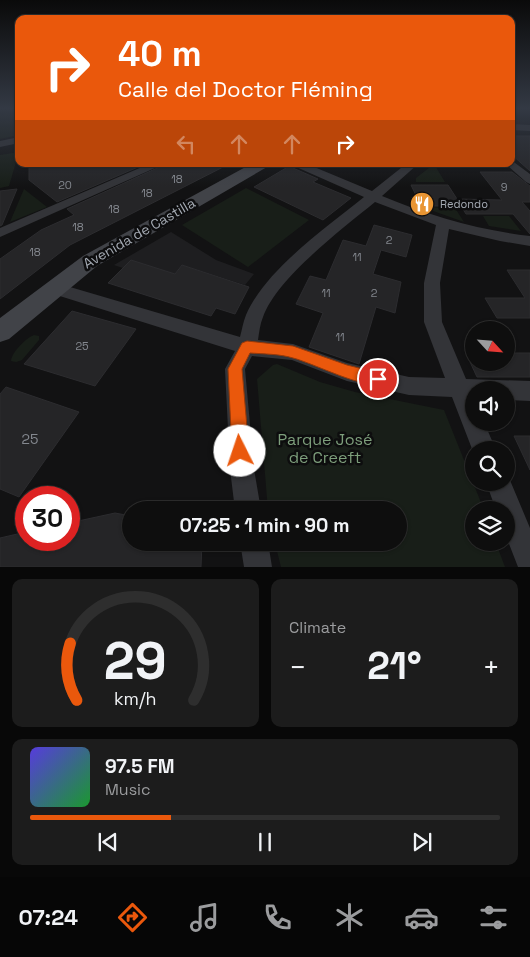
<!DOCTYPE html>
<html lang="en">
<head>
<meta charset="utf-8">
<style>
	:root { --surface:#0e0e0e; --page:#1c1c1c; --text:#f1f3f6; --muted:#9b9c9e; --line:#2e2e2e; --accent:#ea580c }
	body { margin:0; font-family:"Space Grotesk",sans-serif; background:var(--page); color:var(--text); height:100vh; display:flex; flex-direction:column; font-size:19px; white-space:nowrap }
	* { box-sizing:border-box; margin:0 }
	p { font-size:16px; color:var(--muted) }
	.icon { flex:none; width:28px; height:28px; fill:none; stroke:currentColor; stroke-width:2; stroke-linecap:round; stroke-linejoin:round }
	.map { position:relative; height:567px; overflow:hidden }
	.drawer { display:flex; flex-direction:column; gap:12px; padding:12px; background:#080808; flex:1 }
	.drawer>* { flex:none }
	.guide { position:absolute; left:15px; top:15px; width:500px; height:152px; border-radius:10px; box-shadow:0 1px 4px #0004,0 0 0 1px var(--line); background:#ea580c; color:#fff; overflow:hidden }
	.needle { width:32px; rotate:116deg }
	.tools { position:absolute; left:465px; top:321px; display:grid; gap:10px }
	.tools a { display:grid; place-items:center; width:50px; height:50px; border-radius:50%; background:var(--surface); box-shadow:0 1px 4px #0004,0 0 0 1px var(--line); font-size:25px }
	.speed { position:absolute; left:15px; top:486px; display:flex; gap:10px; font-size:25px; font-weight:700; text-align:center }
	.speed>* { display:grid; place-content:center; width:65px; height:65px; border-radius:50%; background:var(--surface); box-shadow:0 1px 4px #0004,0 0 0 1px var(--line); line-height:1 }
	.speed .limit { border:8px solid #d22; background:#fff; color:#111 }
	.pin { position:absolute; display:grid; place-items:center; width:42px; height:42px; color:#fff; margin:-21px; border:2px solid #fff; border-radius:50%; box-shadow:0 1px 5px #0007 }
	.me { position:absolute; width:55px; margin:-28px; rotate:356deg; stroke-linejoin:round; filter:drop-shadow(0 0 4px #0008) }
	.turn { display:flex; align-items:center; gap:18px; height:105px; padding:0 20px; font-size:22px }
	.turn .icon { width:65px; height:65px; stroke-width:2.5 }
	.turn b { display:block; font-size:35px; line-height:42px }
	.lanes { display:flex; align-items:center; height:48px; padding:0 20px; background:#0003; justify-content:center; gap:25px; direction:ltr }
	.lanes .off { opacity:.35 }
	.big { font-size:38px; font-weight:800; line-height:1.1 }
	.drawer .card { flex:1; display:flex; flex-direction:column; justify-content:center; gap:8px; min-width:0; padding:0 18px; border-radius:10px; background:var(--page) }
	.drawer .dial { align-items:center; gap:0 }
	.dial svg { height:130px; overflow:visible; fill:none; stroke:var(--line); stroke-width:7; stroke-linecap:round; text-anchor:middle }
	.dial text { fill:var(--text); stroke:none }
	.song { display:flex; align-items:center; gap:15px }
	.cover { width:60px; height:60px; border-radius:8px; background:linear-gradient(135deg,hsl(250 70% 55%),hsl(130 70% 35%)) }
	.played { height:5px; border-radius:2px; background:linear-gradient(90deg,var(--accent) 30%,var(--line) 30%) }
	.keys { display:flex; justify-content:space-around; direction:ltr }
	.heat { display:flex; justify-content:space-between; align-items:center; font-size:28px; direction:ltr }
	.drawer .tiles { flex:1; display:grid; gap:12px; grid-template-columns:1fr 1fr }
	.card:last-child { grid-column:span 2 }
	.trip { position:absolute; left:122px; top:501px; width:285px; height:50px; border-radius:25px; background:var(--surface); box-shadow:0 1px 4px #0004,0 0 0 1px var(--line); font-weight:800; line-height:50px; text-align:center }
	.tab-bar { display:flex; height:80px; justify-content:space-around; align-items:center; background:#060606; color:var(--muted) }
	.tab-bar .icon { width:35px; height:35px }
	.tab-bar .on { color:var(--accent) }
	.tab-bar b { font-size:22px; color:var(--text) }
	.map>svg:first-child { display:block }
</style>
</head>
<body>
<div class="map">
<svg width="530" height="567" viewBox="0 0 530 567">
	<rect width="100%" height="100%" fill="#121213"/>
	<path fill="#1e1e20" d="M171,232L216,260L254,274L245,285L182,265L175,274L123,268L114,265Z"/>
	<path fill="#181e18" d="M0,108H19V135L0,139Z
		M19,152L9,186L0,188V155Z
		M434,164L445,182H416V178Z
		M246,188L309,220L248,267L182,225Z
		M24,189L47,207L10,222Z
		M422,207L455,208L464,222Z
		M483,216H509L521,231L489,226Z
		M34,335L39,336V340L22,360L16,362L11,361C12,352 26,338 34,335Z
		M277,364L320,382L355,392L444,410L484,510H474V542L496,543L505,567H281L275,543L399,542V510H268L257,379L273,365Z"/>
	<path fill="#252527" stroke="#2c2c2f" d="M511,136H530V171L511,154Z
		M29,164H145L57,202L29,180Z
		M166,164H229L70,245L0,299V259L41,230L74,215L67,209Z
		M291,165L293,168L318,179L313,182L351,198L323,220L254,187Z
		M480,172H512L530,186V202H522L530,211V234L513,214H466L457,200L461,206H421L411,185H448L457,199L502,200Z
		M17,189L2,225L0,226V191Z
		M374,225L412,235L406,257L381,250L373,274L401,282L395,313L376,307L359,364L309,347L323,313L296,304L310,276L326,280L343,240L366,246Z
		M131,260L175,274L182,265L249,287L235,314L216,308L211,316L108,283Z
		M507,270H530V318H497L485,298H525Z
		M72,311L136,329L95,386L24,364Z
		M506,353H530V377H477L470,362H506Z
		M6,387L79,412L19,497L0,489V394Z
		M514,436H530V470Z
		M115,513L131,516V542H202L201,567H0V538L26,532V540H69V523Z"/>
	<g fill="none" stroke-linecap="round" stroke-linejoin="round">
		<path fill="#333438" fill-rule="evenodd" d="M511,124L530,125V131L511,130Z
			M19,137V143L0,147V141Z
			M511,160L530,174V184L526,182L507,165L506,164H511Z
			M149,164H164L0,237V228Z
			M293,164H307L372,191L406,164H418L382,196C430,216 478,230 530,236V246L500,241L449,229L440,283L442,322L466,379L530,381V401L506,400V390H474V422H484L496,450H474V454L452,397L409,395L347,381L292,360L252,356L245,369L254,469L261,510H235L230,469L225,369L235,351L47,292L45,288L47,284L53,282L240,337C242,330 243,322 246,315C266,269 326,228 364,197L294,166ZM375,202L436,225L424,283V322L445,378L409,377L347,363L293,344L258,340C259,333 260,324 263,317C277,278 342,229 375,202Z
			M507,473L530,528V567H518L506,536V510H496L486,482H506Z
			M240,542H268L272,567H244Z"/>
		<path fill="#414348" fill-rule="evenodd" d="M251,164H270L267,167L97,266L9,339L0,342V318L83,256Z"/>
	</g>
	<linearGradient id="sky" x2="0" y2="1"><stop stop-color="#0a0a0a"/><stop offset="0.58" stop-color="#333944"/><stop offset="1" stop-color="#333944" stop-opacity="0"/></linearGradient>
	<rect width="530" height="187" fill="url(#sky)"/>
	<path fill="#ea580c" stroke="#983908" d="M247,341L293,346L347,365L383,374L385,379L383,384C365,390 313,363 293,358C280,354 264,354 250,353L242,369L249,451L246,457L240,460L235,457L232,451L228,369L242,343Z"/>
	<defs>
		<g id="restaurant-disc" transform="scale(1.25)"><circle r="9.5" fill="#e99533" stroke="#0d0d0e"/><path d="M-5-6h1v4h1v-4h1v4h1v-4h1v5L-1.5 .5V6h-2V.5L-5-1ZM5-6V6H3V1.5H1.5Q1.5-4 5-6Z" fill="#fff"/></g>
	</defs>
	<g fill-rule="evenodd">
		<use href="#restaurant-disc" x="422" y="204"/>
	</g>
	<g text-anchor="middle" stroke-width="5" stroke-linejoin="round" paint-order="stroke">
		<g font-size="11" fill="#84888f">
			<text x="177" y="183">18</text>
			<text x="65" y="189">20</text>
			<text x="504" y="191">9</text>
			<text x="147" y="197">18</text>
			<text x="114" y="213">18</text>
			<text x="78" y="231">18</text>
			<text x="389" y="244">2</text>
			<text x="35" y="256">18</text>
			<text x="357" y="261">11</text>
			<text x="326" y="297">11</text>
			<text x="374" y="297">2</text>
			<text x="340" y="341">11</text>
			<text x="82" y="350">25</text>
		</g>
		<g font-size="11" fill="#a4aab3" stroke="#0d0d0e" text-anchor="start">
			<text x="440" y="208">Redondo</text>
		</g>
		<g font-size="14" fill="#a4aab3" stroke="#0d0d0e">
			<text transform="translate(139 233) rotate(-30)" y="5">Avenida de Castilla</text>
		</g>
		<g font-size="14" fill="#84888f">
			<text x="30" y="444">25</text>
		</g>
		<g font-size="16" fill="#7d9e7b" stroke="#0d0d0e">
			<text x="325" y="445">Parque José<tspan x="325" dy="18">de Creeft</tspan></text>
		</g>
	</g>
</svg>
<div class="tools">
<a><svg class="needle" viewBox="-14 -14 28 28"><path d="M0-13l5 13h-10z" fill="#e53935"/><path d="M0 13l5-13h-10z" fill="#9b9c9e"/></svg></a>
<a><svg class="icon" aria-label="sound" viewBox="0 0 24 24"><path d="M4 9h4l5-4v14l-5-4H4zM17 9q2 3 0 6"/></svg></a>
<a><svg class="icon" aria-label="search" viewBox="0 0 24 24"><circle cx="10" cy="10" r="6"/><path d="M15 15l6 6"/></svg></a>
<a><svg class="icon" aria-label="layers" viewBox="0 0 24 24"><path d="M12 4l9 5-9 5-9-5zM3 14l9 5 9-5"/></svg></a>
</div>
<div class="speed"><div class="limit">30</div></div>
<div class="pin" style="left:378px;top:379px;background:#d93025"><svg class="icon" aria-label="arrive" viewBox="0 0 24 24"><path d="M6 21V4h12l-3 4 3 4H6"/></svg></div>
<svg class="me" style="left:240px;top:451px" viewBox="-20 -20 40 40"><circle r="19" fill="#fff"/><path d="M0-13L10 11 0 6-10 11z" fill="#ea580c"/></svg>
<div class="trip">07:25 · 1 min · 90 m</div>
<div class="guide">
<div class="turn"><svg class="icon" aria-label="right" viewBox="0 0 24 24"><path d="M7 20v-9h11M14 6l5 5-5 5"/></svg><div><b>40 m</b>Calle del Doctor Fléming</div></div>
<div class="lanes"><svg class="icon off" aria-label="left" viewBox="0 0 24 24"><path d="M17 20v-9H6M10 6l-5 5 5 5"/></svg><svg class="icon off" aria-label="ahead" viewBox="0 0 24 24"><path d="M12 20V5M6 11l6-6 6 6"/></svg><svg class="icon off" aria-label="ahead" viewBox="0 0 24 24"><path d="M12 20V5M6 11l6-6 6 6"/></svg><svg class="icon" aria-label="right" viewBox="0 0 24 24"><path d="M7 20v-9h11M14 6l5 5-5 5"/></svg></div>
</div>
</div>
<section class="drawer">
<div class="tiles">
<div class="card dial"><svg viewBox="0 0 100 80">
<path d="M14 69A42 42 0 1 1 86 69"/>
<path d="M14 69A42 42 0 0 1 10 34" stroke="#ea580c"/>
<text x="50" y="56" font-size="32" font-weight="700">29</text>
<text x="50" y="72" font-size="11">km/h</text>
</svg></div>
<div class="card"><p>Climate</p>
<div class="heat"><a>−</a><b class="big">21°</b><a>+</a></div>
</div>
<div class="card">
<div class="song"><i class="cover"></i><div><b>97.5 FM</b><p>Music</p></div></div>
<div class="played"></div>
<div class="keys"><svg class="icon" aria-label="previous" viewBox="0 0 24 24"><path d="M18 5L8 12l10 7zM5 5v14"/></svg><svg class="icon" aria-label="pause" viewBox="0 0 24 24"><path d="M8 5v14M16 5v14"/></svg><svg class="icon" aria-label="next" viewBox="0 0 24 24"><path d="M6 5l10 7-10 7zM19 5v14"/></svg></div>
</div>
</div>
</section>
<nav class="tab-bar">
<b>07:24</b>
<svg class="icon on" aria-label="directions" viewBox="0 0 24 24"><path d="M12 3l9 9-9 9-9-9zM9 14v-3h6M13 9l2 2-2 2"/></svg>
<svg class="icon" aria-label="music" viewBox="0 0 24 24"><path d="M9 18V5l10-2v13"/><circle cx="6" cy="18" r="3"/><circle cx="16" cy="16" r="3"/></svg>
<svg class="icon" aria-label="phone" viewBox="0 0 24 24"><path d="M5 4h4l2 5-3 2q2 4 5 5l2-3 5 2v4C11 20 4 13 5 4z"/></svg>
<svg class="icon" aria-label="climate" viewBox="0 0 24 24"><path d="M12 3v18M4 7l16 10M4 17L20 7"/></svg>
<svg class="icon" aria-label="car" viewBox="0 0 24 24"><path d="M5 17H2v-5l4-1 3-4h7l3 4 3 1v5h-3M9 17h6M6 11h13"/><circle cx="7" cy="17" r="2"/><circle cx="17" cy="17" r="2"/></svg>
<svg class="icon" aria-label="filters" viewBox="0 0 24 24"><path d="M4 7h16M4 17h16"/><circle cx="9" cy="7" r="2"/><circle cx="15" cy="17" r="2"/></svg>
</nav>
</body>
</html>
